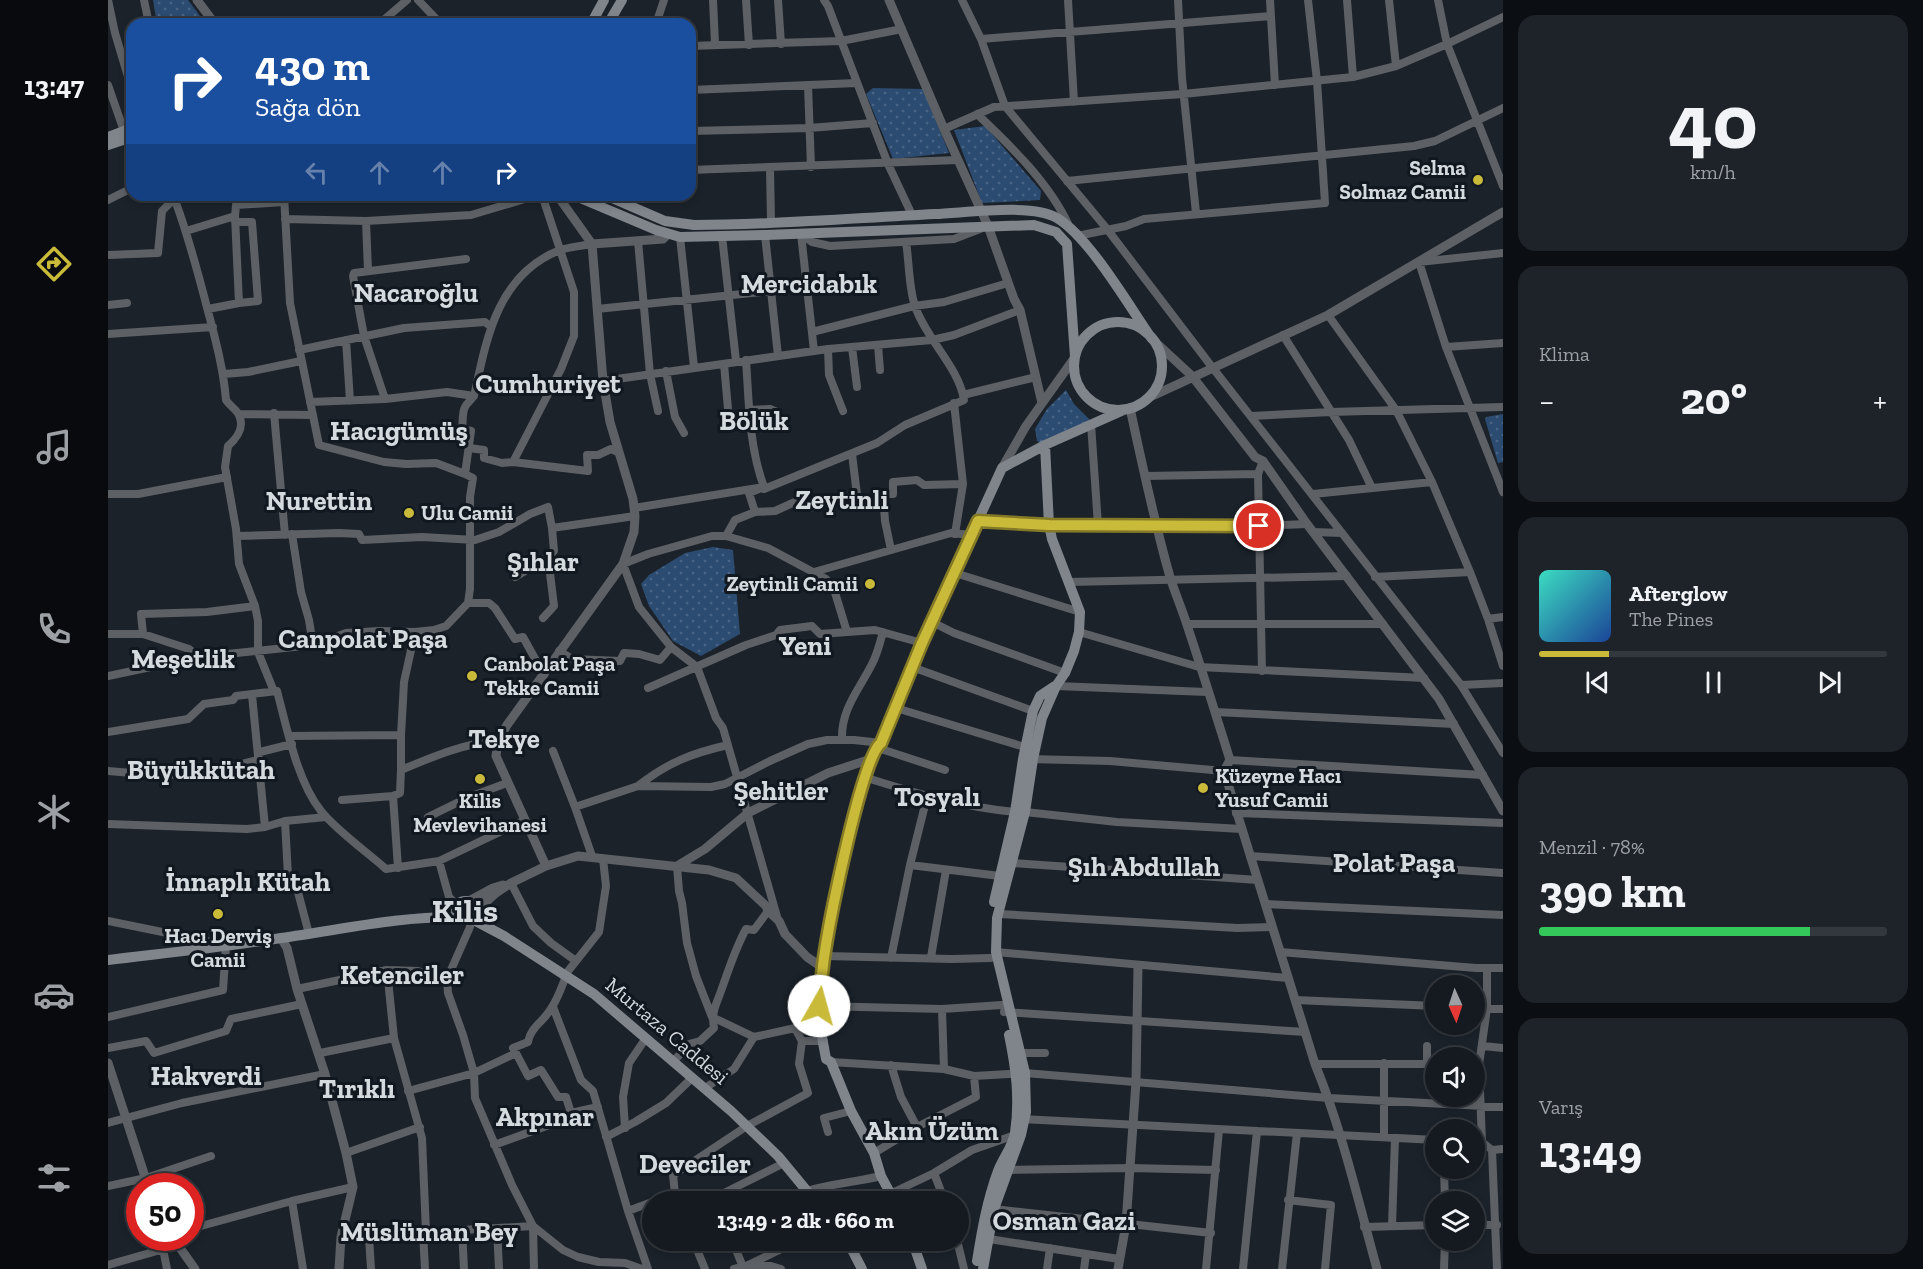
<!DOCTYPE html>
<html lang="tr">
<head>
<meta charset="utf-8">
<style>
	:root { --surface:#141a20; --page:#1d2329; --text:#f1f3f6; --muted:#9da1a5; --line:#33383e; --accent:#c9ba3a }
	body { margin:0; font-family:"Zilla Slab",serif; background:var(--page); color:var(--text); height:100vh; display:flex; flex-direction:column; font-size:22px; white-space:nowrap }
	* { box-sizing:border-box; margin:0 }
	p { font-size:20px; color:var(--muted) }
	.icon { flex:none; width:33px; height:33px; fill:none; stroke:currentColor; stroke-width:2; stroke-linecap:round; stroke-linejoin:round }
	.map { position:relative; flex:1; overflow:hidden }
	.sheet { display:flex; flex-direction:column; gap:15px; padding:15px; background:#0b0e12; width:420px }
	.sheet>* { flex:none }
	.banner { position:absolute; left:18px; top:18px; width:570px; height:183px; border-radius:18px; box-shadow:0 3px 9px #0003,0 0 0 2px var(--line); background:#1a4fa0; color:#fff; overflow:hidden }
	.needle { width:39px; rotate:177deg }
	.controls { position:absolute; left:1317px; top:975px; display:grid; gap:12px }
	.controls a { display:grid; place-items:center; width:60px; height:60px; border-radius:50%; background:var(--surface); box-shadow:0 3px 9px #0003,0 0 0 2px var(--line); font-size:30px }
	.speed { position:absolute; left:18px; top:1173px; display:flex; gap:12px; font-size:30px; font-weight:700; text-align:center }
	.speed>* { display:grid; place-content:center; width:78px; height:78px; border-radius:50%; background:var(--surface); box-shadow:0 3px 9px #0003,0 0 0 2px var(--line); line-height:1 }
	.speed .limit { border:9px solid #d22; background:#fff; color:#111 }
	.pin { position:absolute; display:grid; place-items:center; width:51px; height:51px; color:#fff; margin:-26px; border:3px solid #fff; border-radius:50%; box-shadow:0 2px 6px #0007 }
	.me { position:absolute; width:66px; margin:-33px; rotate:7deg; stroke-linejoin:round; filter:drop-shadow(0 0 4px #0008) }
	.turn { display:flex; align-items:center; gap:21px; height:126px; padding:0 30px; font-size:27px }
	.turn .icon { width:78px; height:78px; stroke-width:2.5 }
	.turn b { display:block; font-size:42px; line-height:51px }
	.lanes { display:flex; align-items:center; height:57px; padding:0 30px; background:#0003; justify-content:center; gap:30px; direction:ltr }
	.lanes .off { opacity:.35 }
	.big { font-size:45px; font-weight:700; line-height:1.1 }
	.sheet .card { flex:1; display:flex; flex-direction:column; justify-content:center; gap:9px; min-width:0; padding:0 21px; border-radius:18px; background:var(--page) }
	.sheet .dial { align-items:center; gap:0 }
	.dial b { font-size:78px; line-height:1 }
	.song { display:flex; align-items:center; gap:18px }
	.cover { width:72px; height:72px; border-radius:9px; background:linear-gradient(135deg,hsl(170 70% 55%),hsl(220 70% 35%)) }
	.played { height:6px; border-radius:3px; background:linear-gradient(90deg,var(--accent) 20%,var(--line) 20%) }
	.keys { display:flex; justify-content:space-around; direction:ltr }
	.heat { display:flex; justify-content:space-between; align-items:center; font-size:33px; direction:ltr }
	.charge { height:9px; border-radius:4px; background:linear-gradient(90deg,#34c759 78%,var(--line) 0) }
	.trip { position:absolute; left:534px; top:1191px; width:327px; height:60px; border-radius:30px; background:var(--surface); box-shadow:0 3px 9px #0003,0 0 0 2px var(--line); font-weight:700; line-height:60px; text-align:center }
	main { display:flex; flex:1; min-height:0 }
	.tabs { display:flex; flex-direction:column; width:108px; justify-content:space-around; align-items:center; background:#080a0d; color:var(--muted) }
	.tabs .icon { width:42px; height:42px }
	.tabs .active { color:var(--accent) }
	.tabs b { font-size:27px; color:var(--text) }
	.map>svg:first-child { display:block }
</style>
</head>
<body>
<main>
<nav class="tabs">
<b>13:47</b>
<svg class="icon active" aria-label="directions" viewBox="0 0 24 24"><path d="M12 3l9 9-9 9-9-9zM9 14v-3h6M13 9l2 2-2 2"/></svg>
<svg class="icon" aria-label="music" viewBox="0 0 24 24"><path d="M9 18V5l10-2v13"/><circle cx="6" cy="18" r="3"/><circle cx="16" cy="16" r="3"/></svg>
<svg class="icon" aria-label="phone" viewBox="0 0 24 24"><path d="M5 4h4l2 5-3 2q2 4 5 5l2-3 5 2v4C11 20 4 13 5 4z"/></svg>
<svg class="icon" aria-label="climate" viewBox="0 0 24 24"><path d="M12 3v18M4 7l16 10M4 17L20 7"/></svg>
<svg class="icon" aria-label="car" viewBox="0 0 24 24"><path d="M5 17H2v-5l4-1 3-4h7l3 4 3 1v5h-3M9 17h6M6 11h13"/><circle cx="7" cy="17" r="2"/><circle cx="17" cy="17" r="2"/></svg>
<svg class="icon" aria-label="filters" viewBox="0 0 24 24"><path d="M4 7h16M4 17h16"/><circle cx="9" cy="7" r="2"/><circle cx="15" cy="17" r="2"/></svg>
</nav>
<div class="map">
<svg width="1395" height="1269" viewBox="0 0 1395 1269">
	<defs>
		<pattern id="grass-dots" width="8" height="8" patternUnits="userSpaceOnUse" patternTransform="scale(1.5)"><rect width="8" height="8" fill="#2b4b70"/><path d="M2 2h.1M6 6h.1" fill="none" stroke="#496484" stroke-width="1.8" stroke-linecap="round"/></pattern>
	</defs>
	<rect width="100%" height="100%" fill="#1b222a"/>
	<path fill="url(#grass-dots)" d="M45,0H80L98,24H49Z
		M765,88L815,89L841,153L785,159L758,94Z
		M877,126L933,191L932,200L874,203L846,130Z
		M958,390L966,404L982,420L933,443L929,441L927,429L939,409Z
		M1395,414V462L1390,463L1377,419L1378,417Z
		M605,547L625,550L632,634L593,656L565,641L541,606L533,584L541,575L577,553Z"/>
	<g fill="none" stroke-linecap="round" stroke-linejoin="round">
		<path stroke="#5d6165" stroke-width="8" d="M0,0L7,33L24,90
			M36,0L41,24
			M310,0L333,24
			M605,0L607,44
			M638,0L641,45
			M670,0L673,44
			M716,0L720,6L780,164L804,215
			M854,0L873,39L897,106L999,229L1104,367L1353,685L1395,753
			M960,0L966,102
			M1070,0L1074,78L1088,213
			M1162,0L1167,85
			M1239,0L1245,77
			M1281,0L1288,66
			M1330,0L1339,44L1395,186
			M271,24L299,0
			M548,24L556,0
			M873,39L1163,16
			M582,46L733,41L794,29
			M0,85L16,131
			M700,85L703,167
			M582,90L748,83
			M869,114C903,146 942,184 961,226
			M836,129L886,107L1075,94L1245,77L1288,66L1339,44L1395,17
			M582,131L701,128L765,123
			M662,168L663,222
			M582,170L850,160
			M959,181L1306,146L1327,141L1395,108
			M65,195C78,228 87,262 96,296C105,331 115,364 118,400C121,405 129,410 131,415C137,428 129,438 120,446L117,467L128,529L131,564L147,606L150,621V652L165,689L169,691C179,728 189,781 213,811C228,830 259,852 278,869L331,861L341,897L349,905
			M176,195L182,303L211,445L276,462L298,464L328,463L357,474
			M0,200L24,188
			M177,219L258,221L363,215L430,195
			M258,221L260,271
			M128,222H144L150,301L131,303
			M78,231L127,216
			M693,234L704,242L722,246L846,239L872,229
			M693,234L706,351
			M657,235L670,356
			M614,236L628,361
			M969,236L1018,226L1036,219L1217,203L1209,81L1200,0
			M572,237L586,367
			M530,241L542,374L550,411
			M1395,253L1311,262L1338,347L1395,492
			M0,255L50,253L54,211L66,199
			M0,305L19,303
			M100,309L131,303L127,216L128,205L176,202
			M489,309L663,291L697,282
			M1220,315L1288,410L1324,482L1362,572L1267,577
			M704,332L806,306L836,302L900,283
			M0,334L105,327
			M1175,335L1241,440L1264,488
			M238,340L242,401
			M770,345L772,370
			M744,347L749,387
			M1338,347L1395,343
			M720,349L721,375L735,411
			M191,350L296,328L377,322L382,326
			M638,360C641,402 641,447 656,487L641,493L647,512
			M616,364L620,409
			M558,371L567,417L576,433
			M116,374L140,372L193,361
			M495,381L720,349L824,340L846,335L912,310
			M855,395L928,377
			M277,399L256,336L245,276L246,273L358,259
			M202,402L277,399L339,392L366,396
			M846,403L855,484L847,534
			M642,410L662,409L669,412
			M166,413L177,535
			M131,414L205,415
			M1143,416L1223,412L1395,407
			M983,424L990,525
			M361,448L376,450V458L394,463L405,462L480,471L479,455H490L503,449L510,452
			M405,462L453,369L466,336V292L436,201L432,195
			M1037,476L1150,474
			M0,494H30L119,477
			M1205,494L1324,482
			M526,508L656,487V489L769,443L797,425L856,400C851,367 818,339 807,306C801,290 801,260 798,242
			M870,521L941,525L1151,526L1199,524
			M1205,532L1234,533
			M184,534L193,592L201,620L205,645
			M129,536L231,533L251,534L254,540L314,537L367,540L391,532L422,514L440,507L444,528
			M618,536L627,520L647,512L667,511L698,497L702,508L749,495L744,454
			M783,550L777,521L775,494H785V482L809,480L816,485L855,484
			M706,572L843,533L864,535
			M1362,572L1380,619L1395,666
			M847,573L972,612
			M407,577L440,557L446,551L444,528L527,516
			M961,582L1239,576
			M360,603H381L387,608L407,639L415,637L436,675
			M435,618L446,606L440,557
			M1380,619L1395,617
			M824,622L846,633L957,673
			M1079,624H1275
			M971,632L1091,667L1316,678
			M0,634H35L81,649L90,657L205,645L238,633L271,631L307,632L326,630L338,626L360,603L362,589V497L365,478L357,474L363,431L354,429C355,423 354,412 357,407C360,401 366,399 367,392C379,335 391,274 452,250C462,247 474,246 484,244
			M35,634L33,614L99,612L147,606
			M451,651L464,659L512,661L516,653L531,654L552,660L563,647
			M804,667L925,711
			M1154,671L1150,474L1155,461
			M0,676L90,657
			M1353,685L1395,683
			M948,686L1099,692
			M540,688L638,645L668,635L672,630L704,626L712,634L767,630L814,643
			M144,695L157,827
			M788,708L920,748
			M1107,712L1346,724
			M0,732L80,719L96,704L125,700L128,696L169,691
			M293,735L296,682L307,632
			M181,736L293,735V770C324,757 356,743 390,741
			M734,739C733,709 751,690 764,664C769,655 772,643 775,632
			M767,747L837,770
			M445,751L467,807L484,856
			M920,759L1002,761L1116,771
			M1122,760L1375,775
			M0,771L47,775L94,774L149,760L152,752L184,744
			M756,777C806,793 855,807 907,812
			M530,786C559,763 584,753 620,745
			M234,800L285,796
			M467,807L530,786L603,787L617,784L662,761L700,744L719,740H746L773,743
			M917,812L1009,822L1134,829
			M1128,813L1395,823
			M320,817L361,797L399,783
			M177,821L180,876L186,877L201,934
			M0,824L139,829L157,827L177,821L218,817
			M1142,856L1395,873
			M331,861L417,820
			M904,863L1150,880
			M802,865L892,876
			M569,866L571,891L574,903L579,943L588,976L604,1017L646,1037
			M290,868L285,796L292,793L293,770
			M403,883L425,926L443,943L468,961
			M1157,904L1395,915
			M891,914L1129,928L1164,927
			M362,918V927L339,979L340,993L355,1035L366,1073L367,1098L404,1185L425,1226L426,1269
			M670,920L615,728L608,718L589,667L563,647L531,607L515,564L540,554L604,536H618L660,548L718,579L725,586L739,632
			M0,921L118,945L115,990L0,1017
			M888,952L1180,978
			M1172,952L1368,968H1395
			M717,956L844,959L883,958
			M823,957L838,870
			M783,958L802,865L819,797
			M279,970L286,1038L314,1138L318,1232
			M457,975L491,932L498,886L495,859
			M189,989L279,970L310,971L339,979
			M1187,1000L1328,1006
			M711,1006L834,1009L894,1005
			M445,1007L473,1080L485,1091L520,1211L540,1269
			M1366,1008L1395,1009
			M834,1009L836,1069
			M896,1012L1197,1032
			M1319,1046V1063
			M1375,1046L1395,1048
			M0,1048L38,1041L46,1053L118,1031L123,1019L194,1004
			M212,1053L286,1038
			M408,1053L420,1076L433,1070L450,1097H458L463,1113
			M912,1053H937
			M565,1062L581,1044L592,1041L606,1028C603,1012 608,1005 613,991C621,969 627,949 638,929L646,930L660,911
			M723,1062L836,1069L866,1076L917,1073L1221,1098L1395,1107
			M1276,1063V1137
			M1207,1064H1328
			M783,1065L793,1097L809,1127
			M597,1088L626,1069L646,1037L687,1028L694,1041H716
			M300,1091L366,1073L408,1053L405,1048L420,1042C423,1026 436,1022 444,1007C450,998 454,986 458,976
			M913,1119L1328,1140
			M0,1123L74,1103L217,1074
			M517,1128L515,1097L521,1063L538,1038
			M720,1132L716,1118L743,1111
			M498,1137L527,1122L558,1103L584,1078
			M1366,1140L1374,1142L1384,1150L1395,1149
			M1374,1142L1371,1065L1379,1008V968
			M386,1145L444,1124L463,1113L490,1107
			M1384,1150L1389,1269
			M238,1153L312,1127
			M766,1153L809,1127L868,1097L866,1076
			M1336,1168L1337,1202
			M900,1170L1022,1168L1108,1170
			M826,1173L837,1202
			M0,1186L38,1178L103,1156
			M699,1191C723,1184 748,1182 773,1176
			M612,1195L676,1163
			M1180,1200L1223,1205L1217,1269
			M184,1201L195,1269
			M546,1202L567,1194L565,1175L639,1126L700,1093L691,1064L694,1041
			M765,1202L826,1173L864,1150L907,1135
			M886,1209L1103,1233
			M520,1211L544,1202
			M1366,1225H1389
			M1284,1226L1287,1138
			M1256,1227L1328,1225
			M82,1229L184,1201L245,1187
			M354,1229L356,1269
			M389,1229L391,1269
			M315,1232L317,1269
			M233,1237L425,1226L455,1250L470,1257L491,1262L517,1263L534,1269
			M261,1237L263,1269
			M881,1239L1011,1259
			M585,1240L597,1269
			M624,1240L635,1267
			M849,1240L856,1269
			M55,1249L59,1269
			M0,1265L70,1245
			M643,1266H663L673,1269
			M626,1269L638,1266L692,1240
			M939,1269L942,1248
			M976,1269L978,1255
			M1098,1269L1111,1130
			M1135,1269L1149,1131
			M1174,1269L1189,1133
			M1336,1269L1337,1240"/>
		<path stroke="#5d6165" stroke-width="9" d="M89,0L107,24
			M781,0L836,129L880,226L906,299L912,310L934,403
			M484,244L555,239L560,234
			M1044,339L1084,376L1147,457L1155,461L1199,524L1331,699L1395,811
			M1040,398L1220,315L1395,212
			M1022,408C1034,464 1046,521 1062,577C1067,593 1074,609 1079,625C1094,670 1108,715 1122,760L1116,771L1207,1064C1234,1130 1250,1200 1269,1269
			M894,468L918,426L967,357
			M438,866L388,756L390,741L399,725L515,564L526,532L527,516L525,499L502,422L495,381L484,244L449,195
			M569,866L597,849L640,813L720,773L763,759
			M361,901L385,888L395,885
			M366,913L388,893L403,883L438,866L470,856L601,870L628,878L658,906L660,911L671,921L677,934L699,957L715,968
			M173,938L179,948L189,989L217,1074L238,1153L245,1187L233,1237L231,1269
			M0,1063L40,1186
			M65,1238L87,1269
			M1010,1269L1018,1224L1028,1082L1030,966"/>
		<path stroke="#80858c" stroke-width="10" d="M483,24L496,0
			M500,24L514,0
			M0,137L24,128
			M0,145L24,137
			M465,195L548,230L572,237L657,235L926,225L948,232L959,244L967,357
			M497,195L557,221L586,225C667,225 747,218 827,214C857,213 925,203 949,218C982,238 1021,306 1044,339
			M966 366a44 44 0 1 1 88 0a44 44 0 1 1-88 0Z
			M348 910a9 9 0 1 1 18 0a9 9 0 1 1-18 0Z
			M886,902L907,812L915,759L925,711L932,696L947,686
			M362,918L396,936L486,994L623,1111L670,1156L708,1202
			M0,960C58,953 116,947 173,938C232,930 291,916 351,917
			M787,1202L773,1176L766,1153L743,1111L723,1062L718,1059C715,1041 710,1022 711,1004C712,967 751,760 773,743L814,643L894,468L937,445L1018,409
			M739,1240L754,1269
			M804,1240L814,1269
			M869,1261C874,1230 879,1201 890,1171C895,1158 905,1146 907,1133C912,1099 908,1068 901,1035
			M875,1269L886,1209L913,1135L918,1112L917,1073L888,952L889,918L917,812L925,759L934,718L948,686L957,673L966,651L971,632L972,612L944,539L941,525L937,445"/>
	</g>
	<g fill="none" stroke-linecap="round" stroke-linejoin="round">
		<g stroke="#837926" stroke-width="15">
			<path id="route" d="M711,1006C713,987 714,969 717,951C722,919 754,757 773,743L814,643L870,521L941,525L1151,526"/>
		</g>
		<use href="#route" stroke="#c9ba3a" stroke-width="10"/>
	</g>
	<g fill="#c9ba3a" stroke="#121820" stroke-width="2">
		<circle cx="1370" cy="180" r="6"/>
		<circle cx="301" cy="513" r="6"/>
		<circle cx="762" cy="584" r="6"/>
		<circle cx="364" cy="676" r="6"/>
		<circle cx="372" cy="779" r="6"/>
		<circle cx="1095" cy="788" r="6"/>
		<circle cx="110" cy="914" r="6"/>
	</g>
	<g text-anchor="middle" stroke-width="6" stroke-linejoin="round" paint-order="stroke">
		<g font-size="21" font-weight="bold" fill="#d5dadf" stroke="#121820" text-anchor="start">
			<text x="1358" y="175" text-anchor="end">Selma<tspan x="1358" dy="24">Solmaz Camii</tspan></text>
			<text x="313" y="520">Ulu Camii</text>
			<text x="750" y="591" text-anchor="end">Zeytinli Camii</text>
			<text x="376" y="671">Canbolat Paşa<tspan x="376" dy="24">Tekke Camii</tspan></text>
			<text x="1107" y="783">Küzeyne Hacı<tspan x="1107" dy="24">Yusuf Camii</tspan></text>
			<text x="372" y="808" text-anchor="middle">Kilis<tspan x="372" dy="24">Mevlevihanesi</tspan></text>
			<text x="110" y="943" text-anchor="middle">Hacı Derviş<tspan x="110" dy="24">Camii</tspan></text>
		</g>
		<g font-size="21" fill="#d5dadf" stroke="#121820">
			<text transform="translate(559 1031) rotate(40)" y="7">Murtaza Caddesi</text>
		</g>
		<g font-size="27" font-weight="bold" fill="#d5dadf" stroke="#121820">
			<text x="701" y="293">Mercidabık</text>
			<text x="308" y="302">Nacaroğlu</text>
			<text x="440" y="393">Cumhuriyet</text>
			<text x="646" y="430">Bölük</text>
			<text x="291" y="440">Hacıgümüş</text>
			<text x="734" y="509">Zeytinli</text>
			<text x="211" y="510">Nurettin</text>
			<text x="435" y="571">Şıhlar</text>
			<text x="255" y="648">Canpolat Paşa</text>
			<text x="697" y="655">Yeni</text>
			<text x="75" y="668">Meşetlik</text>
			<text x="396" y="748">Tekye</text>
			<text x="93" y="779">Büyükkütah</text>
			<text x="673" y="800">Şehitler</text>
			<text x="829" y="806">Tosyalı</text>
			<text x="1286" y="872">Polat Paşa</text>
			<text x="1036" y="876">Şıh Abdullah</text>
			<text x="140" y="891">İnnaplı Kütah</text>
			<text x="294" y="984">Ketenciler</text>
			<text x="98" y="1085">Hakverdi</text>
			<text x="249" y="1098">Tırıklı</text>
			<text x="437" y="1126">Akpınar</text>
			<text x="824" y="1140">Akın Üzüm</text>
			<text x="587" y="1173">Deveciler</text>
			<text x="956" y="1230">Osman Gazi</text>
			<text x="321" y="1241">Müslüman Bey</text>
		</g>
		<g font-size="33" font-weight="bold" fill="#d5dadf" stroke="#121820">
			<text x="357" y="922">Kilis</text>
		</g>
	</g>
</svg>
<div class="controls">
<a><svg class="needle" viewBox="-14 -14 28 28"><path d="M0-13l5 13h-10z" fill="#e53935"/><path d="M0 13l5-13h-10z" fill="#9da1a5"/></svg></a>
<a><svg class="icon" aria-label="sound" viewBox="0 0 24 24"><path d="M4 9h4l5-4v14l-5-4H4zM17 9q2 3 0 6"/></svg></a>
<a><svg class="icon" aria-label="search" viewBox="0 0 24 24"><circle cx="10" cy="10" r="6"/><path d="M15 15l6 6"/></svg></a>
<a><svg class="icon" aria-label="layers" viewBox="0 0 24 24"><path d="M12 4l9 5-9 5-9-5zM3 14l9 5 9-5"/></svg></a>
</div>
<div class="speed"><div class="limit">50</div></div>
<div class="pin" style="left:1151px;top:526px;background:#d93025"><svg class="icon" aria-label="arrive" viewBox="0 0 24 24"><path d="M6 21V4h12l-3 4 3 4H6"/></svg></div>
<svg class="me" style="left:711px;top:1006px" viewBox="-20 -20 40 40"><circle r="19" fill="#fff"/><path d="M0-13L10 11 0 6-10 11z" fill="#c9ba3a"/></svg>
<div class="trip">13:49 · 2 dk · 660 m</div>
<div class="banner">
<div class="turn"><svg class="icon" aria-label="right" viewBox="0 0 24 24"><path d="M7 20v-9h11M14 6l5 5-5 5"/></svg><div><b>430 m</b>Sağa dön</div></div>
<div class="lanes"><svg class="icon off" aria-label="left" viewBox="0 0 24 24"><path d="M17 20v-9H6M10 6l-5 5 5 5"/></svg><svg class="icon off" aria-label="ahead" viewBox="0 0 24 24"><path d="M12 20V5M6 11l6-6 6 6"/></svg><svg class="icon off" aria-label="ahead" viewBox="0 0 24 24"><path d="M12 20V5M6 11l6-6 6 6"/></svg><svg class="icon" aria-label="right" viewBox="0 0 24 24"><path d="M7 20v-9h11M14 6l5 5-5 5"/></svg></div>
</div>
</div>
<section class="sheet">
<div class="card dial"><b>40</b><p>km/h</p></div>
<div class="card"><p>Klima</p>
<div class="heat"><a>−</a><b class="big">20°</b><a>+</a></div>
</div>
<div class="card">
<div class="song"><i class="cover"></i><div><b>Afterglow</b><p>The Pines</p></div></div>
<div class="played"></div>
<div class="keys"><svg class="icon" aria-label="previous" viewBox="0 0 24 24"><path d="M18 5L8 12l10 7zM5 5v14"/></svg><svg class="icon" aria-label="pause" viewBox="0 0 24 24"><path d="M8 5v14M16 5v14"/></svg><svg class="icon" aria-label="next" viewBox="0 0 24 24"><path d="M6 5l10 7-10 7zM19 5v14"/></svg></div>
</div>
<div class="card"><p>Menzil · 78%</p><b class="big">390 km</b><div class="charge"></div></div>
<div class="card"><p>Varış</p><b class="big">13:49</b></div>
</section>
</main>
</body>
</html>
